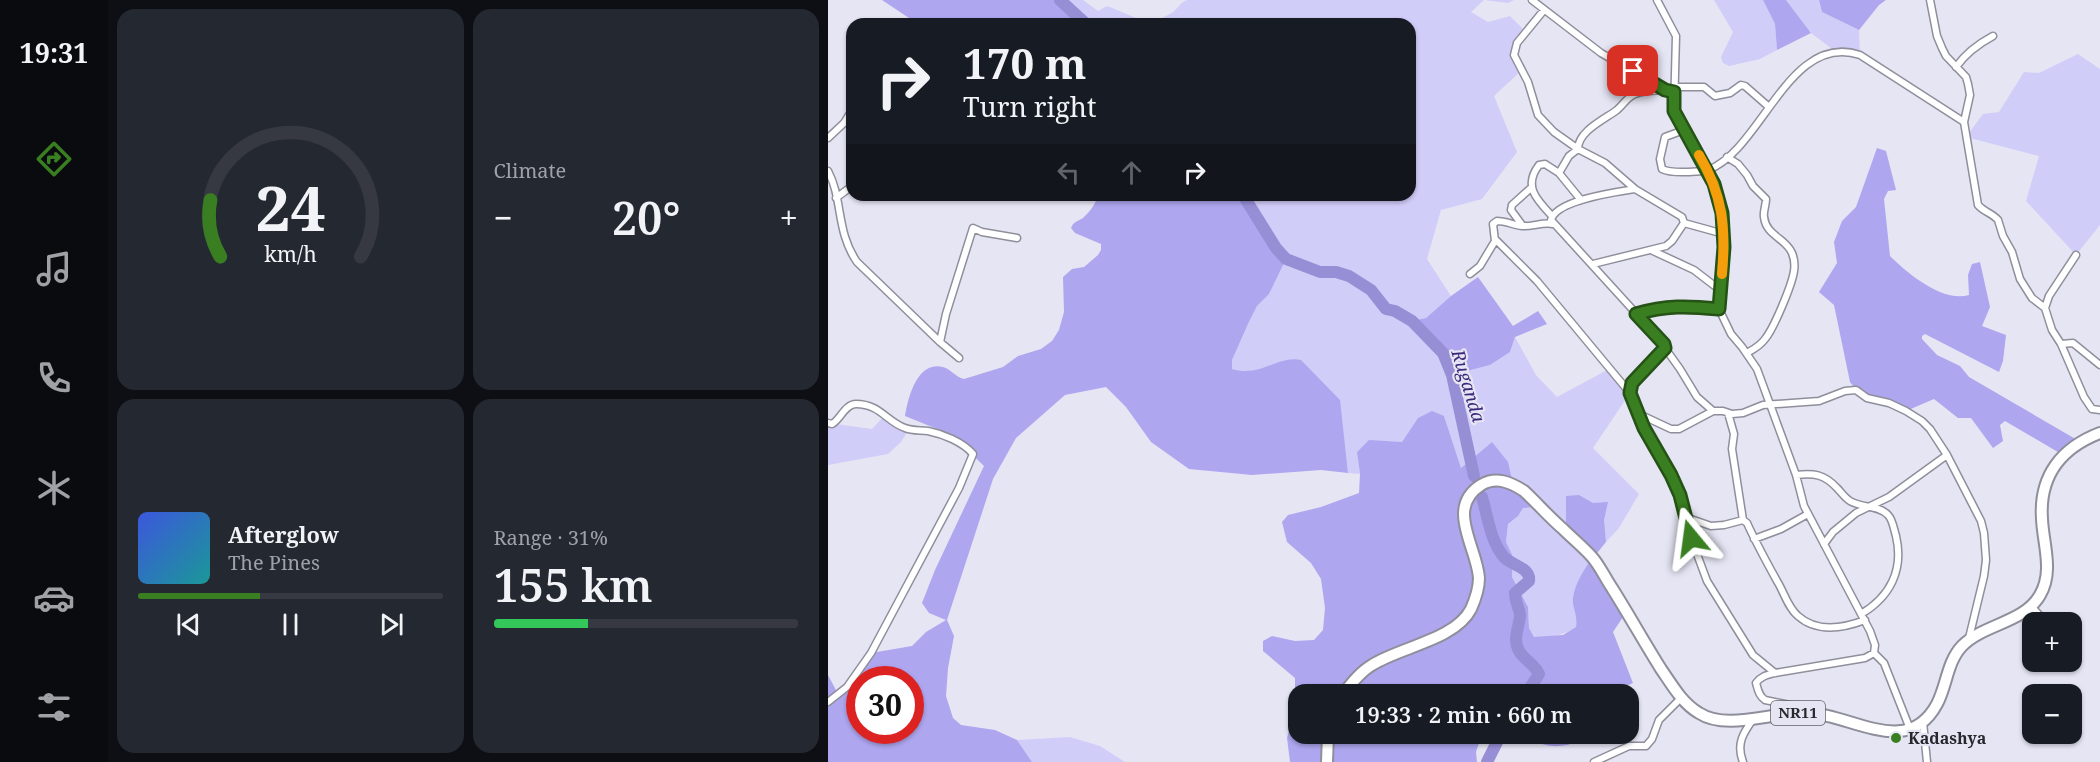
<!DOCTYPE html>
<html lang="en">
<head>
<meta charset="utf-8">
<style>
	:root { --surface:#171b24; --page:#242831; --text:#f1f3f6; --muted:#9ea1a6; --line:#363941; --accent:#397e20 }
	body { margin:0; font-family:"Noto Serif",serif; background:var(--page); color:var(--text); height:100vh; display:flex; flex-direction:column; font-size:22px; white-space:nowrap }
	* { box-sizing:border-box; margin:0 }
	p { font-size:20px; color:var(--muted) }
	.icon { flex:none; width:33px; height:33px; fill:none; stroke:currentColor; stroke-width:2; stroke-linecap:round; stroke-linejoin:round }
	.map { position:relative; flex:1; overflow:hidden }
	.drawer { display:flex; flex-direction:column; gap:9px; padding:9px; background:#0d0f14; width:720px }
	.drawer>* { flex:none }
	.guide { position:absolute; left:18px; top:18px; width:570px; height:183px; border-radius:18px; box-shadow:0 2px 4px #0004; background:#171b24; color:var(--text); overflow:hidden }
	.buttons { position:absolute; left:1194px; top:612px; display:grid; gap:12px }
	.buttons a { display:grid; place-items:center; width:60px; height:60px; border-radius:12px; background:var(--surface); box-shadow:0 2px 4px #0004; font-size:30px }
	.speed { position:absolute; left:18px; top:666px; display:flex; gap:12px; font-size:30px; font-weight:700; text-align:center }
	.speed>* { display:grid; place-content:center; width:78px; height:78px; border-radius:50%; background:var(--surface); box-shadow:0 2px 4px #0004; line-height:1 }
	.speed .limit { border:9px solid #d22; background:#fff; color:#111 }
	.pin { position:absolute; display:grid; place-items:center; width:51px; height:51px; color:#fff; margin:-26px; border-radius:12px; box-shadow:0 3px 9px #0006 }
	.me { position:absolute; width:66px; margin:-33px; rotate:344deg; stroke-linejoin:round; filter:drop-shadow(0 0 4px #0008) }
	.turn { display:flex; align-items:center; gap:21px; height:126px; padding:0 18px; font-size:27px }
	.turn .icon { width:78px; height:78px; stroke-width:2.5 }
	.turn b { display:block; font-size:42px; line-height:51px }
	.lanes { display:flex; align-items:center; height:57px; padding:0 18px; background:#0003; justify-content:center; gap:30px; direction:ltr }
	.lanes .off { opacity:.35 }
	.big { font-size:45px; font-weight:600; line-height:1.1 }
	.drawer .card { flex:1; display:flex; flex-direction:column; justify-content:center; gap:9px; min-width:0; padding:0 21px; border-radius:18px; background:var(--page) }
	.drawer .dial { align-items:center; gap:0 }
	.dial svg { height:156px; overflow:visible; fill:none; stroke:var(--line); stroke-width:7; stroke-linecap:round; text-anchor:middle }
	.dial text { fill:var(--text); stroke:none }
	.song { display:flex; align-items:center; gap:18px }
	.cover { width:72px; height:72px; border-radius:9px; background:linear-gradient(135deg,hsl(230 70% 55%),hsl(180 70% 35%)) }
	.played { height:6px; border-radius:3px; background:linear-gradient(90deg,var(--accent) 40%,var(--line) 40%) }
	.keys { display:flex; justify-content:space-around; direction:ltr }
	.heat { display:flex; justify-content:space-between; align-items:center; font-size:33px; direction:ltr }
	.charge { height:9px; border-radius:4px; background:linear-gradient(90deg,#34c759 31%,var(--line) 0) }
	.drawer .tiles { flex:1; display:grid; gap:9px; grid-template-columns:repeat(2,1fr) }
	.trip { position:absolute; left:460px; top:684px; width:351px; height:60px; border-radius:18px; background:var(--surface); box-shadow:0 2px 4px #0004; font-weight:600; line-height:60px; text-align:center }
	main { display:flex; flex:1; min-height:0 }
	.menu { display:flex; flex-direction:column; width:108px; justify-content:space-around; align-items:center; background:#090b0e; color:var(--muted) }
	.menu .icon { width:42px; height:42px }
	.menu .current { color:var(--accent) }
	.menu b { font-size:27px; color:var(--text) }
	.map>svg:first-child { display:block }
</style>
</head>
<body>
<main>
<nav class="menu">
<b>19:31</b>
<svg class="icon current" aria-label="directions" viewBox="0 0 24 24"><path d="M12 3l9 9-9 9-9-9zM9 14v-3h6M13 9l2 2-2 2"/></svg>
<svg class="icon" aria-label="music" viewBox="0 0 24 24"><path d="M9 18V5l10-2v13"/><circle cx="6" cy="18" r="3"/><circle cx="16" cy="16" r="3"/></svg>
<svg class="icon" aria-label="phone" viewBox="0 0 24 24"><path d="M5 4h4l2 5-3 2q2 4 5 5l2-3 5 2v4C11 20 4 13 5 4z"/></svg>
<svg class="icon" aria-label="climate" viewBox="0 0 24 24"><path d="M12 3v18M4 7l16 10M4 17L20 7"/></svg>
<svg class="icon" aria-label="car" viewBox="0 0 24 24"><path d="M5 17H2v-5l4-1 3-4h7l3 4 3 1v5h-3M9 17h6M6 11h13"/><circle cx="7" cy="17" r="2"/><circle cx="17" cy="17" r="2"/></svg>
<svg class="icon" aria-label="filters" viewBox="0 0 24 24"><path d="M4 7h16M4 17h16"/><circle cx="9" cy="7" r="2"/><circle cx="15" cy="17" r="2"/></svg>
</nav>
<section class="drawer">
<div class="tiles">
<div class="card dial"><svg viewBox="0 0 100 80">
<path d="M14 69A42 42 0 1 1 86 69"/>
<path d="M14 69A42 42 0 0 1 9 40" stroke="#397e20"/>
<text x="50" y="56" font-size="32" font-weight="700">24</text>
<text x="50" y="72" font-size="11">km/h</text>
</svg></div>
<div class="card"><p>Climate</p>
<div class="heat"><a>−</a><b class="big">20°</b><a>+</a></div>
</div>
<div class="card">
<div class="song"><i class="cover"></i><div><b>Afterglow</b><p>The Pines</p></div></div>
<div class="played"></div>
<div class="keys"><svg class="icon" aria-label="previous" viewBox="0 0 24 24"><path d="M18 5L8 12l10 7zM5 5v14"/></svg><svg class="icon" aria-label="pause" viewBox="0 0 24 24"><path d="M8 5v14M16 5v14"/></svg><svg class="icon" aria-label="next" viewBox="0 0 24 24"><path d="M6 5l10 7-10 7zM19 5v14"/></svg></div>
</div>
<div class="card"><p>Range · 31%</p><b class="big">155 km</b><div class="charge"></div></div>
</div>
</section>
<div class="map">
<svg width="1272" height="762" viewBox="0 0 1272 762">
	<rect width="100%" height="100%" fill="#e6e5f4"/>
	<path fill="#d1cdf9" d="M232,0H255L270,11L279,6C303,14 319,30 345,12C350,8 352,3 359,0H686L680,3L656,0L643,12L660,22L682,16L698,32L687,50L694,70L666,96L689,152L654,199L613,210L599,259L623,296L598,318L585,322L615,353L624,375L662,365L682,352L687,337L708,375L729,397L781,369L802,393L765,448L811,494L791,528L778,542C775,518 773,508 751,495L764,558L745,599L750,617L748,627C734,636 722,638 706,637L701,628L700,607L684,577L685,558L678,542L680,524L690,516L695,507L711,506L685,484L664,442L633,468L616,416L590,418L574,442L541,441L529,452L532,474L520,473L511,400L428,371L416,373L404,369V360L420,324L429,306L441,294L458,259L431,223L418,198L415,195H582V24H258Z
		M886,0H935L947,24L949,50L932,59L901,66L895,63L893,57L905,32Z
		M958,0H991L994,12L1031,30L1032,55L1008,52L983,33Z
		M1250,54L1272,69V225L1248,255L1198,201L1211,156L1138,137L1155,114L1171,112L1196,72L1211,73Z
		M58,414L81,429L73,442L60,454L0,465V423L44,429Z
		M242,737L272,746L297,762H204L189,740Z"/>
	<path fill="#aea6ef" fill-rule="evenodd" d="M54,0H232L258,24H90Z
		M935,0H958L983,33L949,50L947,24Z
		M991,0H1058L1051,5L1031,30L994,12Z
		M1049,148L1058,151L1068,190L1060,191L1056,199L1062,256C1079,273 1115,303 1141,295L1140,275L1144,264L1152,262L1162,307L1154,326L1178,335L1175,361L1171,372L1097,334L1094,336V339L1109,355L1132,366L1141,377L1251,441L1235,455L1177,421L1172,425L1175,441L1165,448L1143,418H1130L1106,399L1078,411C1059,404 1035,400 1022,382L1006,305L991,292L1009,263L1006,242L1014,221L1028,207Z
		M270,195H415C423,202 426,215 432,224C440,237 448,248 458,259L441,294L429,306L420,324L404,360V369C433,378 449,355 473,360L512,400L520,473L493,470L424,475L361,469L323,442L298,407L278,387L237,395L188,438L165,479L119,620L126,636L120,668L118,696L125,718L133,725L167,730L189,740L204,762H0V675L10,694L43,653L84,646L98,632L118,620L101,613L94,603L107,570L156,466L124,435L77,416C80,398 89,360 115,367C123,369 127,377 136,379L175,367L190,356L213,349L224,341L231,330L236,312L235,277L244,269L256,267L270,255L273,250V244L247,233L243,228C246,221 249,222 255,218C262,212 268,203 270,195ZM32,680H82V730H32Z
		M650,277L685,326L710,311L719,324L687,337L682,352L662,365L624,375L615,353L584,321L598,318L623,296Z
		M604,411L616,416L633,468L664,442L680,462L685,484L712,506L695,508L690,516L680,524L678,542L685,557L684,577L700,607L701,628L706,637L735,635L748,627C750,614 744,608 745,598C747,583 756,570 764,558L738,532V496L751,495L765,503L780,502L776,520L778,542L765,558L799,611L785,632L805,683L780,694H471V734H654L648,752L649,762H462L459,738L467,708V678L435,651V641L444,636L467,641L486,640L495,630L497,608L493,579L483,563L459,542L454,522L460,515L493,507L531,493L532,474L529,452L541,440L574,442L590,418Z
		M697,734H751L750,741C732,750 712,747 697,734Z"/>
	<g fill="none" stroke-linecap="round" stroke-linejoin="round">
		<path stroke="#978fd6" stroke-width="12" d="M232,0L258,24
			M415,195L448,248L458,259L492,272H508L521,276L543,290L558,309L567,311L584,321L615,353L624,375L646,476
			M654,497C660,518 662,539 675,556C683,566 703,567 701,581L687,593C687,603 692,609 692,616C691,627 685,638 690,649C695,660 706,663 711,674L698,694
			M659,762L673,734"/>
		<g stroke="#8f8e9b" stroke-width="9">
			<path id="street" d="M704,0L773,53L837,90
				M829,0L848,36L846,111L886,184L894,213L896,234L891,309L903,334L914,347L929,369L968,475L976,506L1042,631L1047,645L1046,653L1037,658L947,673C939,675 933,676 928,683C930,690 931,696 937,700L972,707L978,711
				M1102,0L1109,36L1114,48L1118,56L1138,77L1140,84L1142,95L1136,122L1150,205C1156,212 1164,213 1170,220L1175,236L1184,252L1192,279L1204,298L1217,308L1224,330L1233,344L1256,397L1264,409L1272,410
				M716,10L689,43L686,55L700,82L710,115L726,132L750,149L741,156L731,173L717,164L711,165C695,186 708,199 724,216
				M1128,67C1138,53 1150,44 1165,36
				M846,87H876L887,96L902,93L913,85L917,86L941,107
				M846,92C834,90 819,90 807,94C799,97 796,104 789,110C777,119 750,131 750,149L777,163L807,189L854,217L856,223
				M856,130L837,137L832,159L834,169C842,173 852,172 861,172C867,171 874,172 880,170C934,150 961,31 1032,55L1136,122
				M0,138L16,123L24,110
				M899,157L910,164L919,175L925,186L938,199C938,206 935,211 936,217C938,236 958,238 964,253C966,258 967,265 966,271C964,285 946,328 937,339C932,346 926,349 919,353
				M0,171C15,199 8,232 29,262L112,342L131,358
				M731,173L753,200
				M807,189C788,192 728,200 723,220L836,344L834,353L804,383L802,393L816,428L843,475L852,495L863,538L879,581L925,655L947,673
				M8,198L24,186
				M694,225L683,210L684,205L704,187
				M667,239L709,281L802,393
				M825,251L866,270L892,290
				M765,264L838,246L844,241L856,223L896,234
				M642,274L652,266L667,241L665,224L669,221C678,221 685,225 694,226C704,227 714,222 725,224
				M1217,308L1221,296L1248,255
				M808,314C839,305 859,306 891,309
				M112,342L118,314L145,228L154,232L189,238
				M1233,344L1245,343L1272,365
				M837,348L852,369L869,397L885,411
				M900,413L906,434L904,449L915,520
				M811,414L843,429H851L885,411H895L904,414L915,413L935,405L991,401L1017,391L1028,390L1039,398L1061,403L1078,411L1094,421L1102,429L1119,455L1153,521L1156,533L1158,560L1156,576L1141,638
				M0,423L4,424C12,420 17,404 28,404C52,404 59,422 77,428C84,431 92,430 100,431C115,434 135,442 145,454L131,488L43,653L19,687L0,702
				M968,475C986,473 996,474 1009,488C1013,492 1017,498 1022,501C1033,508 1051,505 1060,515C1065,520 1066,530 1068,536C1076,570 1062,597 1033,614
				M857,517L883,526L896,525L915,520L919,523C928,543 938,561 949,581C956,592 960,608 970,616C989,633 1016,628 1037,620
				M926,539L953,529L980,514
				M996,544L1005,532L1028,513L1061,497L1119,455
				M1203,606L1218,622
				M1244,646V647
				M1046,653L1056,663L1082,729
				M1095,722L1099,762
				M766,762L801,746H818L824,739L831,720L853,698
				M915,762C908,744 915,733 926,718"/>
		</g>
		<g stroke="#8f8e9b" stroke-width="14">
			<path id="highway" d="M515,694C523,684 532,672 544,665C572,647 627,640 643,609C647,600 651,588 651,578C649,547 617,508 653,485C668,476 682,482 696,491C709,503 721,517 735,529C744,538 755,547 764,557C772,566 777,578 784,588C801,615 816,642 833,669C844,685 854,703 871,713C900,732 949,710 982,713C1026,716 1080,758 1109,704C1119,685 1119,662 1134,646C1155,624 1196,623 1212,595C1226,571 1215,544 1214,519C1211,476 1233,448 1272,433
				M499,762L500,734"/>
		</g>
		<use href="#street" stroke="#fff" stroke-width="6"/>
		<use href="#highway" stroke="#fff" stroke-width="10"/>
	</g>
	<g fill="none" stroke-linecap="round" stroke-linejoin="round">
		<g stroke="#255215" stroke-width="15">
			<path id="route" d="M805,71L837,90L846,92V111L886,184L894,213L896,247L891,309C860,306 838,305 808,314L836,344L837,348L804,383L802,393L816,428L843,475L852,495L863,538"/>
		</g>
		<use href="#route" stroke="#397e20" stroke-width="10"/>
		<path stroke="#f59e0b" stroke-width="10" d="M871,155C895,195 898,228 894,274"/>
	</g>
	<circle fill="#397e20" stroke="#e6e5f4" stroke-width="2" cx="1068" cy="738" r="6"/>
	<g text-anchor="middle" stroke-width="4.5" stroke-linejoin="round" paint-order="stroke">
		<rect fill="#e6e5f4" stroke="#606068" stroke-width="1.5" x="943" y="701" width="54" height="24" rx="4.5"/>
		<g font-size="15" font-weight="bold" fill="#27272c">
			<text x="970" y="718">NR11</text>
		</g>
		<g font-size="16" font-weight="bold" fill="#27272c" stroke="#e6e5f4" text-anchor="start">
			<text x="1080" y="744">Kadashya</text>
		</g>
		<g font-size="18" font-style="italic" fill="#3c287b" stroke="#e6e5f4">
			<text transform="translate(640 386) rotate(73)" y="6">Ruganda</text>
		</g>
	</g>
</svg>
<div class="buttons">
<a>+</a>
<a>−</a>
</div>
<div class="speed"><div class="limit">30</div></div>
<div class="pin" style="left:805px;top:71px;background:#d93025"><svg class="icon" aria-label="arrive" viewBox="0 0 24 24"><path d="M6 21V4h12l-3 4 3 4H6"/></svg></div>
<svg class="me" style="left:863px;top:538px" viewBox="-20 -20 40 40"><path d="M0-17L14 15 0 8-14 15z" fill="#397e20" stroke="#fff" stroke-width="4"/></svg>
<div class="trip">19:33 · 2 min · 660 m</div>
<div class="guide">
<div class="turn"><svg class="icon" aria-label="right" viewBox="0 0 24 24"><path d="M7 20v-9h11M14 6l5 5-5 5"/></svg><div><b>170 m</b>Turn right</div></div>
<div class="lanes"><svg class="icon off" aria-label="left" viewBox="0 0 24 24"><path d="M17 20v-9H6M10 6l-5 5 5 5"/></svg><svg class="icon off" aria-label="ahead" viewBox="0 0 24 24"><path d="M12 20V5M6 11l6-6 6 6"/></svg><svg class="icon" aria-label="right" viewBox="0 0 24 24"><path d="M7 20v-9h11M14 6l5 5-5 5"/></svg></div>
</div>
</div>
</main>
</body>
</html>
